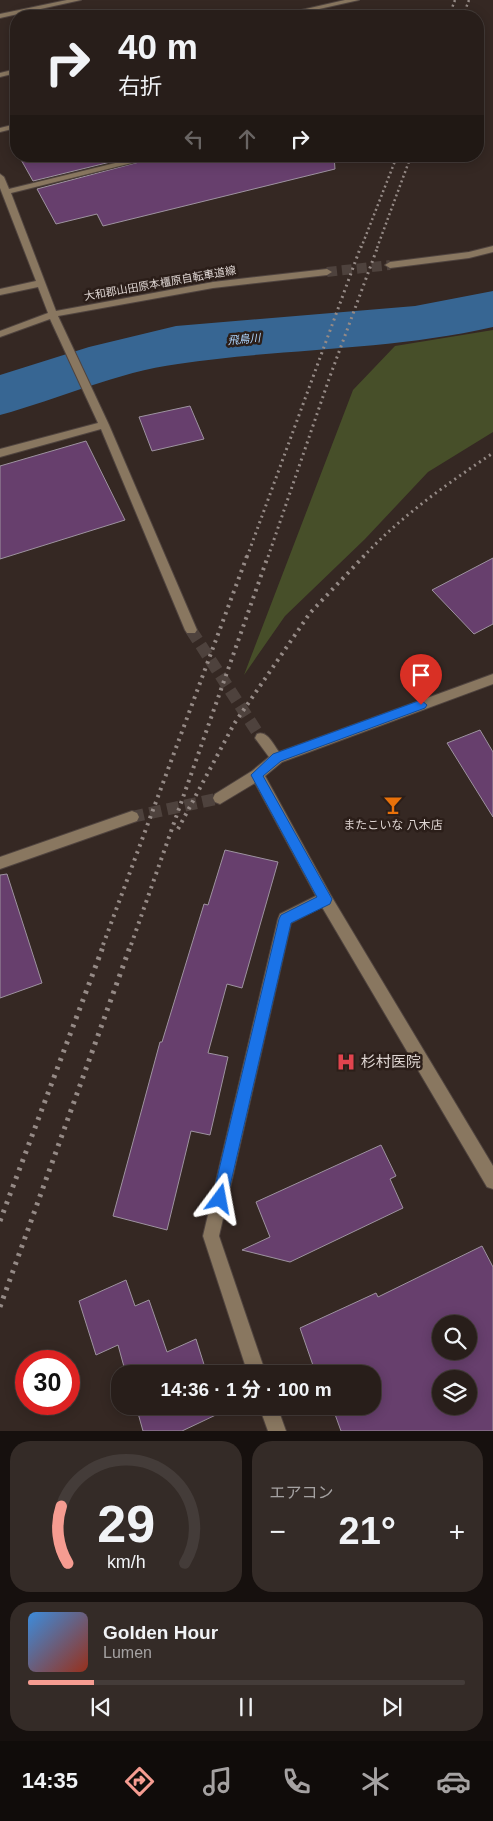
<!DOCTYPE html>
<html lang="ja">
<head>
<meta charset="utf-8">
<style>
	:root { --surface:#281e1a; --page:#342b27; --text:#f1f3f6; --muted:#a5a2a2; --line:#443c39; --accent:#f59c91 }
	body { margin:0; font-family:Arial,"Noto Sans JP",sans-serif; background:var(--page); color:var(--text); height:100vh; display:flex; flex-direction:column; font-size:19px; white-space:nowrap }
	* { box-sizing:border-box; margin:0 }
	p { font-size:16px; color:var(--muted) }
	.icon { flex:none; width:28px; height:28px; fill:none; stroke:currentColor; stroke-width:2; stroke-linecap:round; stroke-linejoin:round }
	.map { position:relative; height:1431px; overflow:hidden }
	.sheet { display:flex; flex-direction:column; gap:10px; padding:10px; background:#16100e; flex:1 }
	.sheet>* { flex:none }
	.top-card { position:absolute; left:10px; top:10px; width:474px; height:152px; border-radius:20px; box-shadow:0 2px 12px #0003,0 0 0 1px var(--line); background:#281e1a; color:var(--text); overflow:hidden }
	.controls { position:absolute; left:432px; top:1315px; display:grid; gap:10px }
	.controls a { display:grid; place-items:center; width:45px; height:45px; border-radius:50%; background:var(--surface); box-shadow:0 2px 12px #0003,0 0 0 1px var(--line); font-size:25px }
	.speed { position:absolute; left:15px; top:1350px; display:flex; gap:10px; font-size:25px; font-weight:700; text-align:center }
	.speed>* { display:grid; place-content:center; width:65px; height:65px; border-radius:50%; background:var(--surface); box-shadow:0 2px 12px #0003,0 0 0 1px var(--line); line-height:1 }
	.speed .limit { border:8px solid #d22; background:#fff; color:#111 }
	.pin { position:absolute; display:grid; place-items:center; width:42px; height:42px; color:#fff; margin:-51px -21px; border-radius:50% 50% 50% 0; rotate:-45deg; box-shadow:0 0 5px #0007 }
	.pin .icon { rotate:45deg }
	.me { position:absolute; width:55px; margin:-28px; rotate:13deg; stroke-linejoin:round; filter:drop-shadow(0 0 4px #0008) }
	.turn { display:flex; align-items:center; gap:18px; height:105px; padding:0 25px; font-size:22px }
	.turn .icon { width:65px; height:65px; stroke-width:2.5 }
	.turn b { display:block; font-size:35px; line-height:42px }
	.lanes { display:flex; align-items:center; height:48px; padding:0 25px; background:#0003; justify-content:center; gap:25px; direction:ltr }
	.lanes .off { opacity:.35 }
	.big { font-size:38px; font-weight:700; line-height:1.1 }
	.sheet .tile { flex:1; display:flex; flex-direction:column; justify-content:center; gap:8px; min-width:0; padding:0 18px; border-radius:20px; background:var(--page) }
	.sheet .dial { align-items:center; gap:0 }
	.dial svg { height:130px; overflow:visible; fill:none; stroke:var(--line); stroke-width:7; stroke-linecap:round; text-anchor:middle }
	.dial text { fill:var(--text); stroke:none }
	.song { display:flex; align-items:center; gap:15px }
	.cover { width:60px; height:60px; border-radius:8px; background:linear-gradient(135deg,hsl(210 70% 55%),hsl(10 70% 35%)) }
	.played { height:5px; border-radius:2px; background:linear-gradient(90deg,var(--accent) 15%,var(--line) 15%) }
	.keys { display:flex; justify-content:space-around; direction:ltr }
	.heat { display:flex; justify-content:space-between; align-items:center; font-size:28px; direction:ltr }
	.sheet .tiles { flex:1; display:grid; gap:10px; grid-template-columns:1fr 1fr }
	.tile:last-child { grid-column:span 2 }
	.trip { position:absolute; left:111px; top:1365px; width:270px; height:50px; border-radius:20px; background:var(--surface); box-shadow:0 2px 12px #0003,0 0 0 1px var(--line); font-weight:700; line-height:50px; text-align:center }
	.tabs { display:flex; height:80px; justify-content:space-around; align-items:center; background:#100c0a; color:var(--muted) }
	.tabs .icon { width:35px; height:35px }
	.tabs .on { color:var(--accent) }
	.tabs b { font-size:22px; color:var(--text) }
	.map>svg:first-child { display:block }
</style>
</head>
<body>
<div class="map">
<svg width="493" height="1431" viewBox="0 0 493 1431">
	<rect width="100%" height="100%" fill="#352823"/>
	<path fill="#474f29" d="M493,330V432L428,472L365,539L285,616L244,675L353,390L395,346Z"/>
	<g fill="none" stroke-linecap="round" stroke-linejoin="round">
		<path fill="#376693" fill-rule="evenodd" d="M493,291V327C387,351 284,348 178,364C117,372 59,399 0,415V375L89,347L176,326L415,306Z"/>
	</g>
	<path fill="#673f6d" stroke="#9e93a0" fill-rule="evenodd" d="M19,156H135L33,181Z
		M162,156H334L335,169L103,226L97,214L56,224L37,189Z
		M190,406L204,439L152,451L139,417Z
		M86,441L125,520L0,559V466Z
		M493,558V624L474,634L432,590Z
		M480,730L493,752V817L447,743Z
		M225,850L278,862L242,988L227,984L208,1053L228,1057L210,1135L191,1131L167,1230L113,1216L160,1042H162L204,904L208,905Z
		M7,874L42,983L0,998V875Z
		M381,1145L396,1176L390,1179L403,1208L290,1262L242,1250L270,1237L256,1202Z
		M482,1246L493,1267V1431H341L332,1406H372V1374H316L300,1328L376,1293L378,1297ZM441,1324H469V1351H441ZM441,1379H469V1406H441Z
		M126,1280L135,1306L149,1300L167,1352L196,1339L207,1374H126L118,1345L96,1355L79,1301Z
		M136,1406H218L220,1413L182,1431H143Z"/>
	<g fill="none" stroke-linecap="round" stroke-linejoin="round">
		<path stroke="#4e423d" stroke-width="10" stroke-dasharray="10 5" stroke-linecap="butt" d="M327,272L390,265"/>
		<path stroke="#4e423d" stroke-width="12" stroke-dasharray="12 6" stroke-linecap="butt" d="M191,630L261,738
			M132,817L220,798"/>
		<g stroke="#50443f" stroke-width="2">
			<path id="minor" d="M67,0H81L0,18V14Z
				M345,0H359L288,16H275Z
				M16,69V73L0,77V73Z
				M16,124V128L0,132V128Z
				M144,156H160L11,193L56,311L213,282L327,269L332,272L327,275L213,288L58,316L109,425L197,630L195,633H187L185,630L101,429L0,457V449L98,423L50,319L0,337V331L48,313L38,287L0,295V289L36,281L0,188V174L4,177L9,189Z
				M493,246V252L469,258L390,268L385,265L390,262L469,252Z
				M493,674V684L282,762L265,776L330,894L493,1166V1189L487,1187L322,907L291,923L219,1236L266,1374H248L203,1236L278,919L280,914L316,896L255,783L220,804L215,802L213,798L215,794L252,771L269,757L255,738L257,734C267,730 273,744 279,752Z
				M132,811L137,813L139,817L137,821L0,869V857Z
				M259,1406H277L286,1431H268Z"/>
		</g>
		<use href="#minor" fill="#897760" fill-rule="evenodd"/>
		<path stroke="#958a86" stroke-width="2.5" stroke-dasharray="2 3" stroke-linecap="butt" d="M449,16L455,0
			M463,16L469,0
			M361,248L397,156
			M377,248L411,156"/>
		<path stroke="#958a86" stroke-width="3" stroke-dasharray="2 4" stroke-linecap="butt" d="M247,557L361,246
			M268,557L329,379L378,246
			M363,557C401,516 447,484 493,453"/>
		<path stroke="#958a86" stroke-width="4" stroke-dasharray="2.5 5" stroke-linecap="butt" d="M178,829L234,724L310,613L364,556
			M103,945L247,556
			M131,945L268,556"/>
		<path stroke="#958a86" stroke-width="5" stroke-dasharray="3 6" stroke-linecap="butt" d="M0,1221L104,944
			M0,1307L131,944"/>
	</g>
	<path fill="#1a73e8" stroke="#114b97" d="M421,700L427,705L425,708L281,761L263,776L332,899L330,904L291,923L227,1199L225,1204L220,1206L214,1204L212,1199L279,919L281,915L317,897L251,775L273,754Z"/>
	<defs>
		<g id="bar-bare" transform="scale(1.5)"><path d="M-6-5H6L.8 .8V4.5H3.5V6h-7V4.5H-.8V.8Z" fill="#e8710a" stroke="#2b1e19" stroke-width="2.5" paint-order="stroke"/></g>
		<g id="hospital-bare" transform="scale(1.5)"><path d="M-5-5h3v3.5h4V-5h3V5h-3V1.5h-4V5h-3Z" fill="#e0444e" stroke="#2b1e19" stroke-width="2.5" paint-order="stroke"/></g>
	</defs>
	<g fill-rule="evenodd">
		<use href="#bar-bare" x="393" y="805"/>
		<use href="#hospital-bare" x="346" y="1062"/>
	</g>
	<g text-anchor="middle" stroke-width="5" stroke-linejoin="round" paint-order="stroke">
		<g font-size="11" fill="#dfd6d3" stroke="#2b1e19">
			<text transform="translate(160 283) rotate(-10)" y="4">大和郡山田原本橿原自転車道線</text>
		</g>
		<g font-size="11" font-style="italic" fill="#aed6ff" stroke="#2b1e19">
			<text transform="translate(244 339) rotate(-5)" y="4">飛鳥川</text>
		</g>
		<g font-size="12" fill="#dfd6d3" stroke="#2b1e19">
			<text x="393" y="829">またこいな 八木店</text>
		</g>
		<g font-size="15" fill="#dfd6d3" stroke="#2b1e19" text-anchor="start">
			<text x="361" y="1067">杉村医院</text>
		</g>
	</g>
</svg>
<div class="controls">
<a><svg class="icon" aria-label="search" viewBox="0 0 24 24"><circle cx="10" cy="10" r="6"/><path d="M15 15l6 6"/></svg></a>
<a><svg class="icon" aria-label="layers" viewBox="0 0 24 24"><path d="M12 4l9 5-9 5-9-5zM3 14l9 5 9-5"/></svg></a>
</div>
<div class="speed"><div class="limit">30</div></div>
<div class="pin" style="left:421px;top:705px;background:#d93025"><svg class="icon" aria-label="arrive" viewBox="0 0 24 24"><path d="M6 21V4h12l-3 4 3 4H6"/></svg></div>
<svg class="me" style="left:220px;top:1199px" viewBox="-20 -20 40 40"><path d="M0-17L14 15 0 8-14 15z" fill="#1a73e8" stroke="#fff" stroke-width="4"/></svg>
<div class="trip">14:36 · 1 分 · 100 m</div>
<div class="top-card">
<div class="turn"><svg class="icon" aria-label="right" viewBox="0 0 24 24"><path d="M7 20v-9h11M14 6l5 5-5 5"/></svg><div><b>40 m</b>右折</div></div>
<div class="lanes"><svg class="icon off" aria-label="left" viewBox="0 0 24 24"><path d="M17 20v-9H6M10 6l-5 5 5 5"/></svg><svg class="icon off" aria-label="ahead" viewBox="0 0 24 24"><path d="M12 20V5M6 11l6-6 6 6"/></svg><svg class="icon" aria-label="right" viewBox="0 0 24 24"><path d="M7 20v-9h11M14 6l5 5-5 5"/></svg></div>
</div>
</div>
<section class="sheet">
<div class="tiles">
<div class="tile dial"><svg viewBox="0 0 100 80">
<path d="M14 69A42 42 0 1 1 86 69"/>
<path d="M14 69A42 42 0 0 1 10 34" stroke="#f59c91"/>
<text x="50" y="56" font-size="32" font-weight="700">29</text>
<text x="50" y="72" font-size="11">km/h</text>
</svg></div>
<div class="tile"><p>エアコン</p>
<div class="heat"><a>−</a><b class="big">21°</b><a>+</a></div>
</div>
<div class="tile">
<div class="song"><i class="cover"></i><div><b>Golden Hour</b><p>Lumen</p></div></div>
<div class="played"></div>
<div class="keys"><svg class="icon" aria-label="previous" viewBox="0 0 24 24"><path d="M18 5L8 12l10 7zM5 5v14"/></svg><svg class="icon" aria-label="pause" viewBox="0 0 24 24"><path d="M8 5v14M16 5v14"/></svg><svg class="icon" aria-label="next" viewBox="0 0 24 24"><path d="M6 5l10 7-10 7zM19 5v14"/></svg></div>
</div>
</div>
</section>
<nav class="tabs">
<b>14:35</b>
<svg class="icon on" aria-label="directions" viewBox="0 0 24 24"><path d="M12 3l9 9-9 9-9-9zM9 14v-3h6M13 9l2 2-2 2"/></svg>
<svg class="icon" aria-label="music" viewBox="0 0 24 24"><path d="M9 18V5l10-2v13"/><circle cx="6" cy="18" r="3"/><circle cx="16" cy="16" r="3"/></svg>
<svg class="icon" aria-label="phone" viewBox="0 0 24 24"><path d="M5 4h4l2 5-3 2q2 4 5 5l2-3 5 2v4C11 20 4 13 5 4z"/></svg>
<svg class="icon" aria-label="climate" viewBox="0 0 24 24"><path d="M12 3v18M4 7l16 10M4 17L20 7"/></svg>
<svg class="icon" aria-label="car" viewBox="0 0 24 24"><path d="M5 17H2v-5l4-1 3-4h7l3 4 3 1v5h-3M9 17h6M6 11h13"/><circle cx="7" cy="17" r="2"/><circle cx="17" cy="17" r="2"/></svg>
</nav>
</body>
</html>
